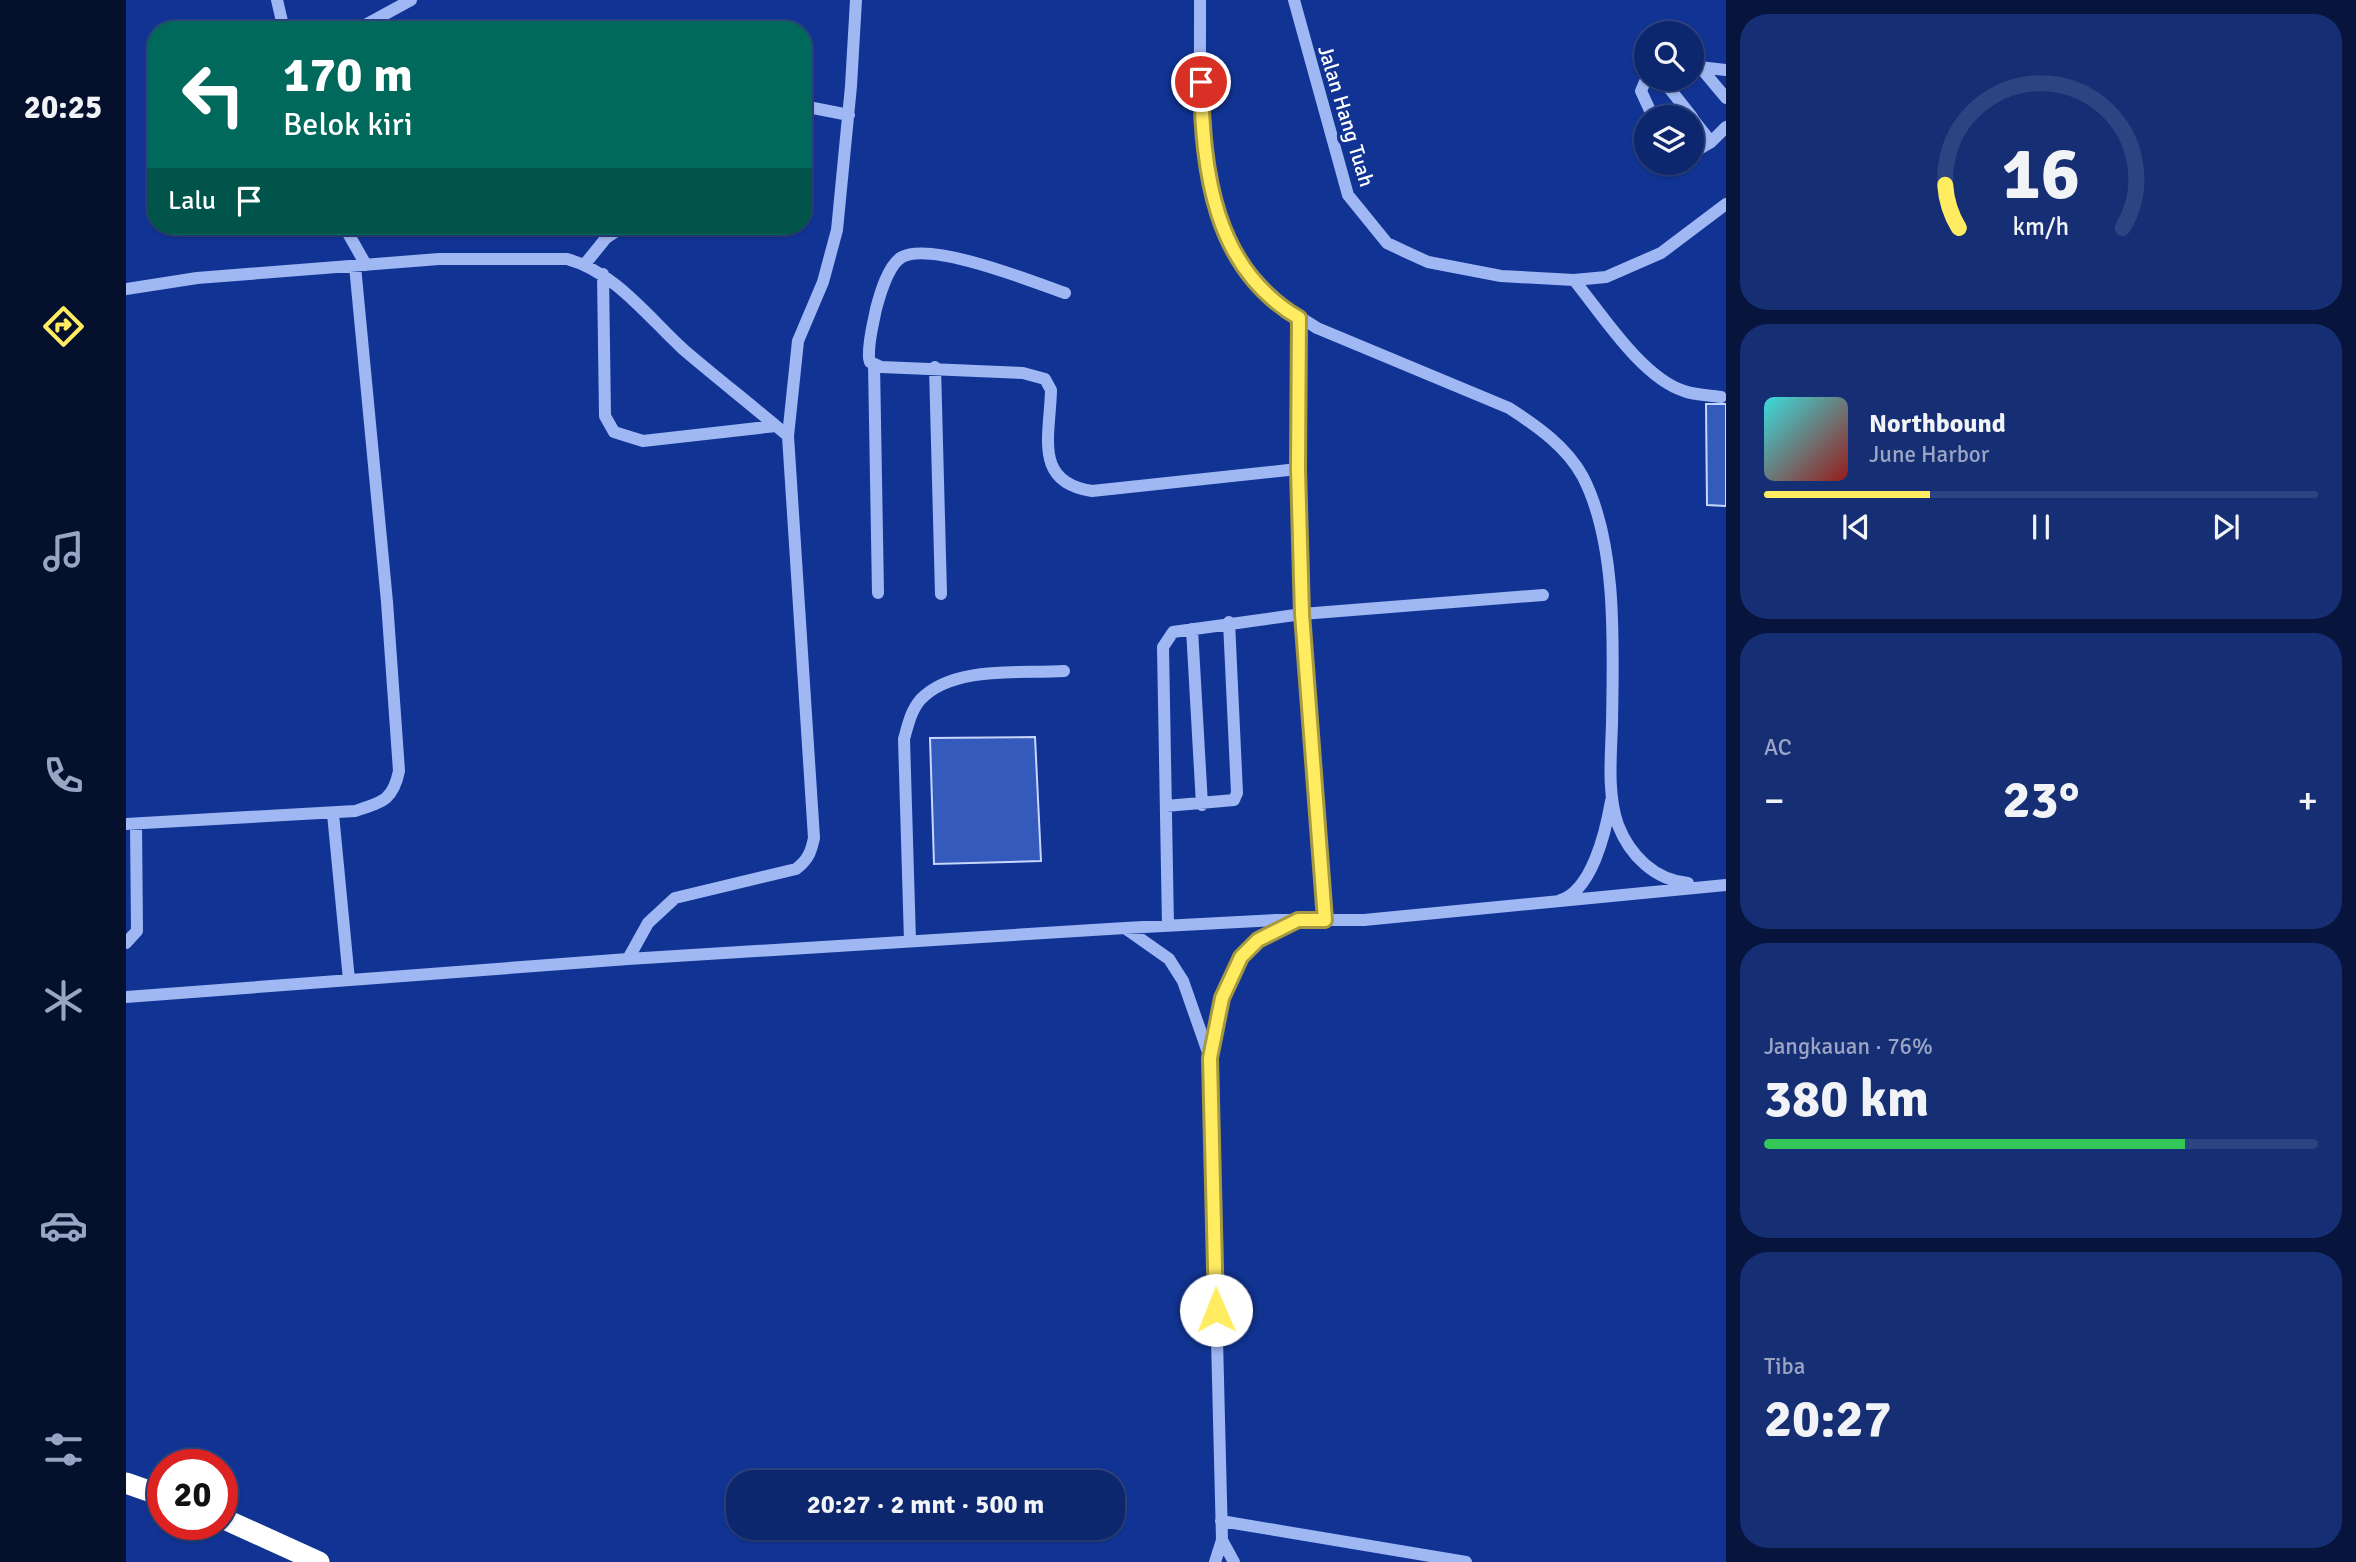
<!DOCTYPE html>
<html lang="id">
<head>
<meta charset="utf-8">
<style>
	:root { --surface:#0d276f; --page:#162f74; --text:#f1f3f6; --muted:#9aa5c3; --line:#2d4482; --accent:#ffec61 }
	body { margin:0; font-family:Signika,sans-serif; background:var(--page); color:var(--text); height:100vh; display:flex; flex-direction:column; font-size:26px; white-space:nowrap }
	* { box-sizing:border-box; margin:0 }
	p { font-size:23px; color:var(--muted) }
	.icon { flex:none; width:38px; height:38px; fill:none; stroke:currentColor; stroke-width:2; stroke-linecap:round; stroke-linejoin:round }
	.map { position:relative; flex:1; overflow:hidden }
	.drawer { display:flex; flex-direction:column; gap:14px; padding:14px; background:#07153d; width:630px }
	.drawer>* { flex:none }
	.guide { position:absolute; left:21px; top:21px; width:665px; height:214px; border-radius:28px; box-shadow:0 2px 5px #0004,0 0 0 2px var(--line); background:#00695c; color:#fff; overflow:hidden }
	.controls { position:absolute; left:1508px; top:21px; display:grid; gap:14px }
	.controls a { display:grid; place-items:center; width:70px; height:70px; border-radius:50%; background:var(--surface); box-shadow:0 2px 5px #0004,0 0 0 2px var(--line); font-size:35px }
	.speed { position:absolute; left:21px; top:1449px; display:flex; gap:14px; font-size:35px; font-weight:700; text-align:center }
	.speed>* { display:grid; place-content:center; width:91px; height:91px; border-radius:50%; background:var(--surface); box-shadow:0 2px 5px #0004,0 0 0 2px var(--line); line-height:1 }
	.speed .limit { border:10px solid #d22; background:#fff; color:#111 }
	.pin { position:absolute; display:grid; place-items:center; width:60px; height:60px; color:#fff; margin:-30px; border:4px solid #fff; border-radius:50%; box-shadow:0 2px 7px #0007 }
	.me { position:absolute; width:77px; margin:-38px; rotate:359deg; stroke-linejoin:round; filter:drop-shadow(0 0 5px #0008) }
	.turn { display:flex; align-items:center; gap:24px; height:147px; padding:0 21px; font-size:32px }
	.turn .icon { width:91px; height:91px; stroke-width:2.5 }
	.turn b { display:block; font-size:49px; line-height:60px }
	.then { display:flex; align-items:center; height:66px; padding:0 21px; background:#0003; gap:14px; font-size:26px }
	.big { font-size:52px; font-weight:800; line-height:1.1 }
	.drawer .widget { flex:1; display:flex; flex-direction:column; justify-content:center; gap:10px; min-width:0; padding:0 24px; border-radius:28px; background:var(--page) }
	.drawer .dial { align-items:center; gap:0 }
	.dial svg { height:182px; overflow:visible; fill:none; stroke:var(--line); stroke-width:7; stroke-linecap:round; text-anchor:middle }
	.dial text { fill:var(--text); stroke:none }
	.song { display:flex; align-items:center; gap:21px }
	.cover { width:84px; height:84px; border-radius:10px; background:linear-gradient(135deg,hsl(180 70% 55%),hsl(0 70% 35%)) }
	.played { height:7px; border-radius:4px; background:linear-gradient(90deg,var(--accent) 30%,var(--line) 30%) }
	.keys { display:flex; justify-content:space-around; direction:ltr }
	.heat { display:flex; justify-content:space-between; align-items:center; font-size:38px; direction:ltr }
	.charge { height:10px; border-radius:5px; background:linear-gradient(90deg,#34c759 76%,var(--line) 0) }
	.trip { position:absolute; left:600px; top:1470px; width:399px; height:70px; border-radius:28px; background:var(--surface); box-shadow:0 2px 5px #0004,0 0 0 2px var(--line); font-weight:800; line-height:70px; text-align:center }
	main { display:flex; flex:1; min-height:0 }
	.tabs { display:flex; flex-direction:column; width:126px; justify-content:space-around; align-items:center; background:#05102c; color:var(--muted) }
	.tabs .icon { width:49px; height:49px }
	.tabs .on { color:var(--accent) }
	.tabs b { font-size:32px; color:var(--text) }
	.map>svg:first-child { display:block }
</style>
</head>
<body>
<main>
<nav class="tabs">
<b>20:25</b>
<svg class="icon on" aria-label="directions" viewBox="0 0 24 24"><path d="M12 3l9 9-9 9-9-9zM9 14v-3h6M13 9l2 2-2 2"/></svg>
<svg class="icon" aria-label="music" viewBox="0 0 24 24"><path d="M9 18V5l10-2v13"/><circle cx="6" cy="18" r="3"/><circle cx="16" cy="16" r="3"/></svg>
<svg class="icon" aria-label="phone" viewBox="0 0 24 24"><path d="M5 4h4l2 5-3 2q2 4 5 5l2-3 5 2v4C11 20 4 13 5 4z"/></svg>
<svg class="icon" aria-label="climate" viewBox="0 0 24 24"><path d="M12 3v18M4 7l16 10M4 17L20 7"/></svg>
<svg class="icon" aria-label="car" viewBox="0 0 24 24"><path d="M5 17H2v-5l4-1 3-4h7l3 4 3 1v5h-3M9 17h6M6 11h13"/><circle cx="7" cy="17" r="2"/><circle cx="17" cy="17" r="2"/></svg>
<svg class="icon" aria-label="filters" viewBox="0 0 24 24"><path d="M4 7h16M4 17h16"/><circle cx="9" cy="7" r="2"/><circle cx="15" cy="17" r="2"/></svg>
</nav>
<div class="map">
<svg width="1600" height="1562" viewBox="0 0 1600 1562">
	<rect width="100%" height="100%" fill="#113494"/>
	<path fill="#345abc" stroke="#c7d6fd" stroke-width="2" d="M1580,404H1600V506L1581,505Z
		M909,737L915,861L808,864L804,738Z"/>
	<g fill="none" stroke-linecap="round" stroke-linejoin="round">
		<path stroke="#9fb7f3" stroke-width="12" d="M151,0L158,30
			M1074,0C1075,134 1060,250 1191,328L1383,408C1411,426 1441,447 1457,477C1492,545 1487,649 1486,724C1485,756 1481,794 1492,825C1504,856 1529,880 1562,883
			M1168,0L1222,195L1261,243L1280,252L1302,262L1375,276L1448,280L1480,277L1535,253L1600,204
			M230,30L285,0
			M1573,67L1600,70
			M1574,67L1600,98
			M1521,77L1515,91L1527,117
			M1536,79L1566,117
			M677,106L723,115
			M1566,118L1585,142
			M1566,153L1585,142L1600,127
			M218,226L240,265
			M459,264L480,238L498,226
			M477,274L479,416L488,432L517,441L650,426
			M1448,280C1475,313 1516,378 1558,391C1569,395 1583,395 1595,397
			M0,289L71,278L313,259H441C489,272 522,317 558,350C592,379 628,407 662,436
			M939,293C907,282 806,241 776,257C762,265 754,294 750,309C747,325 742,341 743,358L744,362L755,367L897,373L919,379L925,390C924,436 907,482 966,491L1172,469
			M1173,318L1172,469L1176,614L1199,920
			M748,364L752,593
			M809,367L815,594
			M1066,629L1076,805
			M1040,806L1108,800L1111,793L1103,622
			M207,814L223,980
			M0,824L229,811C257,802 267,800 273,771L261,602L229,266
			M1432,901C1466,893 1480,830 1485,801
			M1042,926L1037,647L1047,632L1176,614L1417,595
			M999,928L1043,959L1057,981L1084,1058
			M784,941L778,739C782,725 785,710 795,699C828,665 895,674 938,671
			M0,943L11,931L10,824
			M502,959L522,923L549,898L670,869C682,860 685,852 688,838L662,436L672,341L697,282L711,230L725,86L730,0
			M0,997L502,959L999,928L1151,920H1238L1600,885
			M1095,1521L1340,1562
			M1096,1540L1108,1562
			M1089,1562L1096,1540L1084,1058C1098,989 1098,955 1167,922"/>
		<path stroke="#fff" stroke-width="21" d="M0,1483L37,1496
			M96,1518L193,1562"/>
	</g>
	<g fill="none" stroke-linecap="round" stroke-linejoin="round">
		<g stroke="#a6993f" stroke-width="18">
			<path id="route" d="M1075,82C1077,171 1087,268 1173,318L1172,469L1176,614L1199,920H1172L1132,940L1115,957L1096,998L1084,1058L1090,1310"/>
		</g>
		<use href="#route" stroke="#ffec61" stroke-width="12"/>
	</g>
	<g text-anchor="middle" stroke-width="7" stroke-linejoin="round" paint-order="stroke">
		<g font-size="21" fill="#fff" stroke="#113494">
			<text transform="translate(1220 116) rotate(73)" y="7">Jalan Hang Tuah</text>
		</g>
	</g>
</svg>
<div class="controls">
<a><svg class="icon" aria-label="search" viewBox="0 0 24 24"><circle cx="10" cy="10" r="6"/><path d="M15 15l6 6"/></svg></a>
<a><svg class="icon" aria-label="layers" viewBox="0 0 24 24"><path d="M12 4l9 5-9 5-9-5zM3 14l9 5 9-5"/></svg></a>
</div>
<div class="speed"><div class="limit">20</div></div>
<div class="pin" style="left:1075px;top:82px;background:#d93025"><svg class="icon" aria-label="arrive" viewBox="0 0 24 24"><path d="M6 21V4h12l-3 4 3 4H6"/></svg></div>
<svg class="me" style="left:1090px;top:1310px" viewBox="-20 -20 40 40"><circle r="19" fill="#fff"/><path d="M0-13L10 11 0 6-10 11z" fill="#ffec61"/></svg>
<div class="trip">20:27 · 2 mnt · 500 m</div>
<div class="guide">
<div class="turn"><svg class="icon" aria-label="left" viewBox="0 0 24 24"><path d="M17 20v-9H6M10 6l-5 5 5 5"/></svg><div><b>170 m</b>Belok kiri</div></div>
<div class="then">Lalu<svg class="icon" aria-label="arrive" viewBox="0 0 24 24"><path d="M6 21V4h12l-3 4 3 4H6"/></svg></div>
</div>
</div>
<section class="drawer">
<div class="widget dial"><svg viewBox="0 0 100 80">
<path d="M14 69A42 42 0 1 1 86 69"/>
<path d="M14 69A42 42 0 0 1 8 50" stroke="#ffec61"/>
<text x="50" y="56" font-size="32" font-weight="700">16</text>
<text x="50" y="72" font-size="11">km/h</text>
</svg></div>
<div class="widget">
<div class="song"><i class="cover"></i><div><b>Northbound</b><p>June Harbor</p></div></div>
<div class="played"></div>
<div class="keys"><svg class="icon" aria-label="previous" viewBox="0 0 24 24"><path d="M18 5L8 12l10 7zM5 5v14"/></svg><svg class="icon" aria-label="pause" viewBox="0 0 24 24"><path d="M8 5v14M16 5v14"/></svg><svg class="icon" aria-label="next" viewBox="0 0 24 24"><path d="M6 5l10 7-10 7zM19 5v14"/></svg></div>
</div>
<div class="widget"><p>AC</p>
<div class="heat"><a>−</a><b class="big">23°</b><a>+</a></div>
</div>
<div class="widget"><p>Jangkauan · 76%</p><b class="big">380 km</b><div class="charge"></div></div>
<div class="widget"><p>Tiba</p><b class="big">20:27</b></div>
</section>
</main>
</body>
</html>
